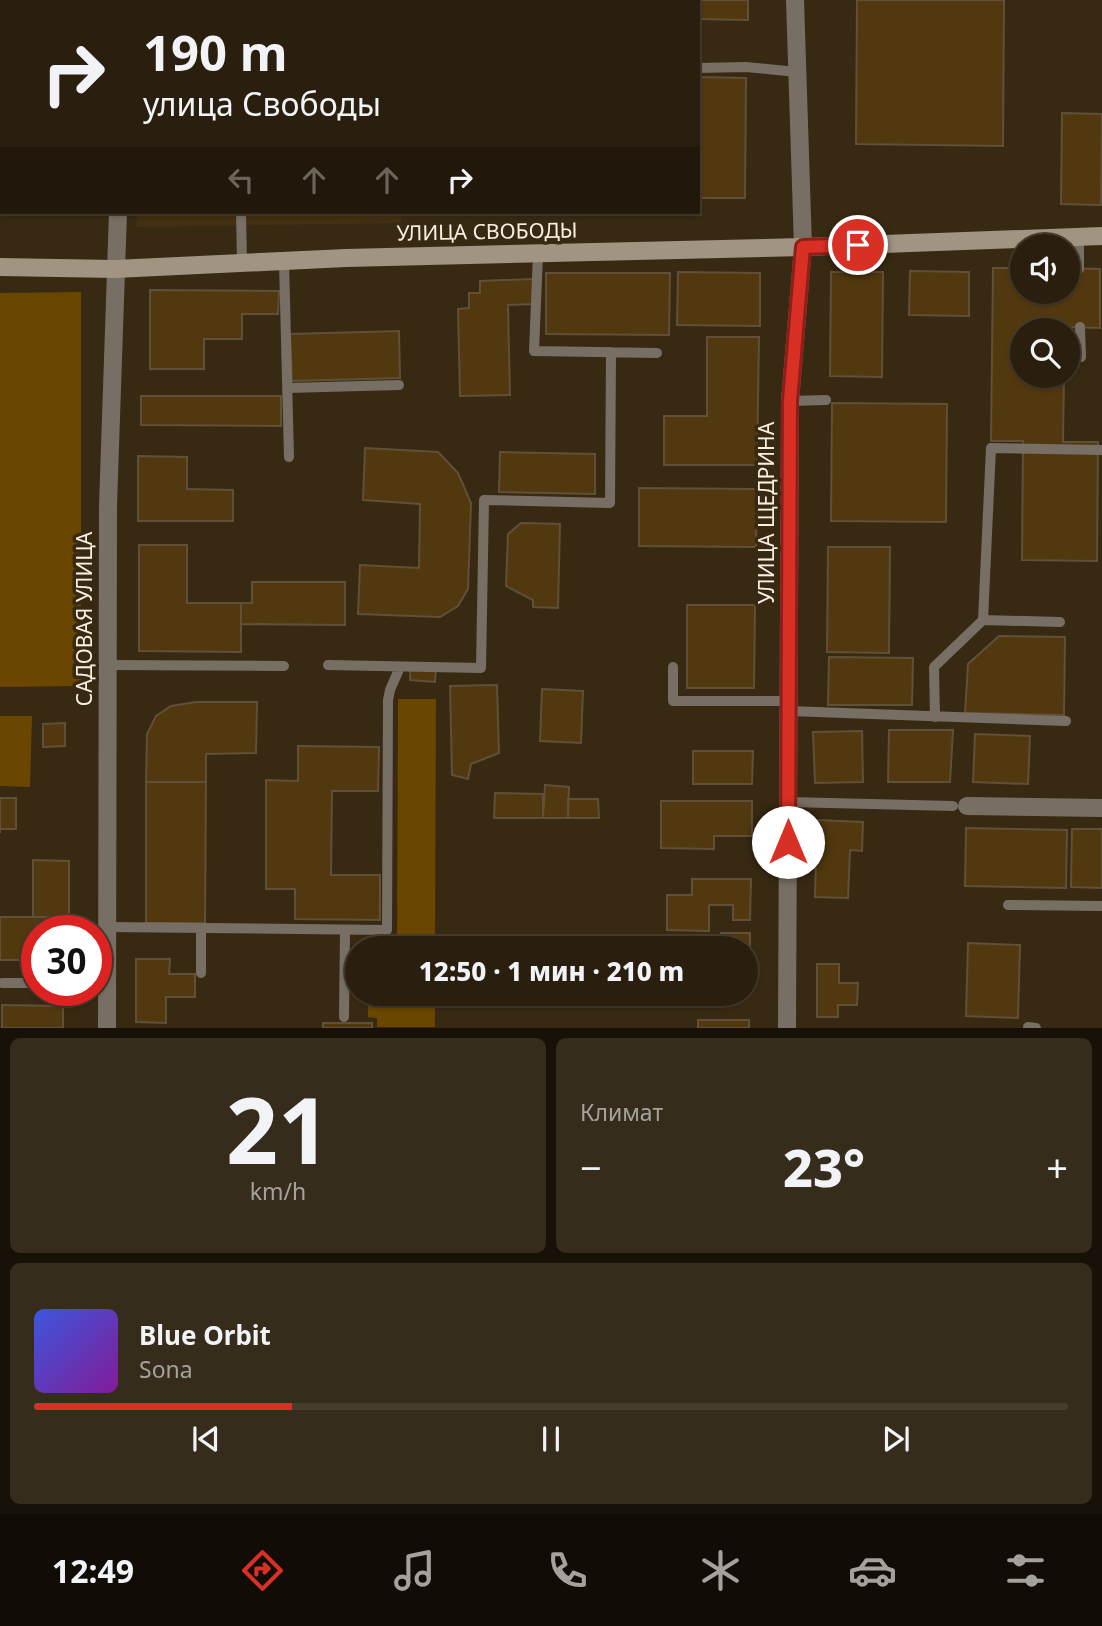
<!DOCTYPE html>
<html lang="ru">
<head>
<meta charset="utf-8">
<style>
	:root { --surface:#2a1f0e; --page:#362c1c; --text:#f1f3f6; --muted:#a5a29e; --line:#463d2e; --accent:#d93025 }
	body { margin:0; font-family:"Noto Sans",sans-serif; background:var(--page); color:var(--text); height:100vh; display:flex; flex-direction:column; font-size:26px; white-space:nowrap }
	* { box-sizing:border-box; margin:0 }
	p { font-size:23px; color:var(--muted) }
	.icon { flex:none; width:38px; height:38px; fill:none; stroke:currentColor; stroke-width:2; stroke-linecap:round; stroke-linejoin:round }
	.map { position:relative; height:1028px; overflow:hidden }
	.details { display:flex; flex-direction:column; gap:10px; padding:10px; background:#171108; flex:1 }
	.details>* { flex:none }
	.banner { position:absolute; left:0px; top:0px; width:700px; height:214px; box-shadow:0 2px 5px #0004,0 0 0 2px var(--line); background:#2a1f0e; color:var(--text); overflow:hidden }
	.tools { position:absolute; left:1010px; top:234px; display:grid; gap:14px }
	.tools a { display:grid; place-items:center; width:70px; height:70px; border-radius:50%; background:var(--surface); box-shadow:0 2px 5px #0004,0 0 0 2px var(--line); font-size:35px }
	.speed { position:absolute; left:21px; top:915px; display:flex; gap:14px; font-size:35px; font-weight:700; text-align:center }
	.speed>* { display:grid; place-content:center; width:91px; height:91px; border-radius:50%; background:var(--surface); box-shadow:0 2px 5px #0004,0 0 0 2px var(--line); line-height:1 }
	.speed .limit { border:10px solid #d22; background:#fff; color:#111 }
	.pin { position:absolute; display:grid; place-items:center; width:60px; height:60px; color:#fff; margin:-30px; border:4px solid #fff; border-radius:50%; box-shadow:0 2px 7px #0007 }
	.me { position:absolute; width:77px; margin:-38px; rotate:0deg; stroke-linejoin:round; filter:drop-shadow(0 0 5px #0008) }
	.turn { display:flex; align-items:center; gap:24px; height:147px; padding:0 28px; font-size:32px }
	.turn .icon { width:91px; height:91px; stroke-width:2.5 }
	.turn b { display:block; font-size:49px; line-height:60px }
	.lanes { display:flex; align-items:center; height:66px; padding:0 28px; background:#0003; justify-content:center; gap:35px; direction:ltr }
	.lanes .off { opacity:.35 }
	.big { font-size:52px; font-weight:800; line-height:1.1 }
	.details .card { flex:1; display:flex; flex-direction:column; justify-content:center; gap:10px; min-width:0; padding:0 24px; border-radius:10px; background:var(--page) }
	.details .dial { align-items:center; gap:0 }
	.dial b { font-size:91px; line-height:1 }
	.song { display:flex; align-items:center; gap:21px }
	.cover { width:84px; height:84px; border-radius:10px; background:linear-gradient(135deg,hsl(230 70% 55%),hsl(290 70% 35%)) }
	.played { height:7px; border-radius:4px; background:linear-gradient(90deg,var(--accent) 25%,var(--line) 25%) }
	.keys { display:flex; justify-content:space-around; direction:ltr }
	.heat { display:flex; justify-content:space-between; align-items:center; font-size:38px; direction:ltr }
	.details .tiles { flex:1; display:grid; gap:10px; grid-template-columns:1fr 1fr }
	.card:last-child { grid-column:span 2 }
	.trip { position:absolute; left:345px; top:936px; width:413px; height:70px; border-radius:35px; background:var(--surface); box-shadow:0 2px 5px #0004,0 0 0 2px var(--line); font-weight:800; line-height:70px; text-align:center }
	.dock { display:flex; height:112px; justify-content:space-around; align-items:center; background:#110c06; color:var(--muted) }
	.dock .icon { width:49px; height:49px }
	.dock .selected { color:var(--accent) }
	.dock b { font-size:32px; color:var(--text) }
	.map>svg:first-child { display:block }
</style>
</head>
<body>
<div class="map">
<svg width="1102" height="1028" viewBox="0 0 1102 1028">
	<rect width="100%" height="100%" fill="#382913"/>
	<path fill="#433012" d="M151,0H662V2H151Z
		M137,212H559L402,215L401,223L136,227Z"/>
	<path fill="#6a4600" d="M81,292V686L0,687V293Z
		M398,699H436L435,948H368V941H397Z
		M0,716H32L30,787L0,786Z
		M368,994H435V1027H377V1018L368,1017Z"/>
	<path fill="#51380f" stroke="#605038" stroke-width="2" d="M373,0H427V2H373Z
		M445,0H534V2H445Z
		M666,0H748V20L698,19V2H666Z
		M857,0H1004L1003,146L856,144Z
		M698,77L746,78L745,198H698Z
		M1062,113L1102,114L1101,205L1061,204Z
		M401,212H559L401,215Z
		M993,268H1022V292H1068V268L1100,269V328L1064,327V331H1022V376H1064L1063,442H1098L1097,561L1022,560L1023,441H991Z
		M910,271L969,272V316L909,315Z
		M678,272L760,273V326L677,325Z
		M831,272H883L882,377L830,376Z
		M546,273H670L669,335L546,334Z
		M533,279L534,304L508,305L510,395L460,396L458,309L469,308V293H480V281Z
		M150,290L279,291L278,314H242V339H204V369H150Z
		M399,331L400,378L292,381L290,334Z
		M707,337H759L757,465H664V416H707Z
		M141,396H281V426L141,425Z
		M832,403L947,404L946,522L831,521Z
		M365,448L438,452L458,473L471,503L468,589L458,606L440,617L358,614L360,565L419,568L420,504L363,500Z
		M500,452L595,454V494L499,492Z
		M138,456L187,457V489L233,490V521H138Z
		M639,488L757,489L756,547L639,546Z
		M521,523L560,524L558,608L533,607V600L506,586L508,534Z
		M139,545H187V603H241V652L139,651Z
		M828,547H890L889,653L827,652Z
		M252,582H345V625L241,624V603H252Z
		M687,605H755L754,688H687Z
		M999,636L1065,637L1064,715L965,713L968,664Z
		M829,657L913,658L912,705H828Z
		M410,667L436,668L435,682L410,680Z
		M497,685L499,753L471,764L468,779L452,775L450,686Z
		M542,689L583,691L581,743L540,741Z
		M196,702H257L256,753L206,754V782H146L147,734L156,716L171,706Z
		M65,723V746L43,747V724Z
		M889,730H953L950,782H888Z
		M862,731L863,782L815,783L813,732Z
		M975,734L1030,736L1028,784L973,782Z
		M298,746L379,747L378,791H332L331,875H380V920L295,919V889H266V780L298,781Z
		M693,751H753L752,784H693Z
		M146,782H206L205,923H146Z
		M545,785L569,787L568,818H543Z
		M495,793L543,794V818H494Z
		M0,798H16V829H0V833Z
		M568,799H598L599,818H568Z
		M661,801H752V836H714V849L661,848Z
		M817,820L863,822L862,851L850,850L848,898L815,897Z
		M966,828L1067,830L1066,888L965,886Z
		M1072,829H1102V888L1071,887Z
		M33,860L69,861V917H33Z
		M692,879H751L750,920H733V905H709V931L667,930V895H692Z
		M0,917H69V931H37V971H28V960H0Z
		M721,933H750V982H746V948H721Z
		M968,943L1020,945L1018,1018L966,1016Z
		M136,959H170L169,974H195V997H166V1023L136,1022Z
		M817,964H839V983H858L857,1005H838V1017H817Z
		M2,1005L63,1006V1028H2Z
		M698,1020H749V1028H698Z
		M323,1023H372V1028H323Z"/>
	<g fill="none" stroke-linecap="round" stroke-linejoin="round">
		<path stroke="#776f64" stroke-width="10" d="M698,68L746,67L797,72
			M241,212L242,264
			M1079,236V269
			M538,254L534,351L657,353
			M284,262L289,457
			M1080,327L1081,357
			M287,388L399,385
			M790,401L826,400
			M983,620L991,448L1102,450
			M108,665L284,666
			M328,665L481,668L484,500L610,503L611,352
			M673,667V701H788
			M789,711L1066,721
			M935,717L934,667L983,620L1060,622
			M788,802L953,806
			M1008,905L1102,906
			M107,927L387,930L388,700L390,690L400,667
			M201,928V973
			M2,983H37
			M344,1017L345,930
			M1028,1027L1036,1028"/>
		<path stroke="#776f64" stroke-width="18" d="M127,2V0
			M967,806L1102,808
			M107,1028L108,506L118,212
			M787,1028L790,401L803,247L795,0"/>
		<path stroke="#a19483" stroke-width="18" d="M0,267L115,269L346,258L803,247L1102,236"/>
	</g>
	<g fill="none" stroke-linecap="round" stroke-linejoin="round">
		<g stroke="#8d1f18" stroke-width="18">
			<path id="route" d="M788,842L790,401L803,247L858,245"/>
		</g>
		<use href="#route" stroke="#d93025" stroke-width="12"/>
	</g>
	<g text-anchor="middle" stroke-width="7" stroke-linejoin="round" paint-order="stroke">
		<g font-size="21" fill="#faf0e2" stroke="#382913">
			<text transform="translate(487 232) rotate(-1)" y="7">УЛИЦА СВОБОДЫ</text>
			<text transform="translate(767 513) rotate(-90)" y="7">УЛИЦА ЩЕДРИНА</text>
			<text transform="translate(85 619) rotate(-90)" y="7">САДОВАЯ УЛИЦА</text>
		</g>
	</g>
</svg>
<div class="tools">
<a><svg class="icon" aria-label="sound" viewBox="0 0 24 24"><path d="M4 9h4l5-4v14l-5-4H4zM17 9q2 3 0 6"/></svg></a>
<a><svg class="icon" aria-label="search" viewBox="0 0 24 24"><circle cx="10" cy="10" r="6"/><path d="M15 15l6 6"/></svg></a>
</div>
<div class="speed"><div class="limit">30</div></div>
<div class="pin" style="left:858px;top:245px;background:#d93025"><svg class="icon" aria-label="arrive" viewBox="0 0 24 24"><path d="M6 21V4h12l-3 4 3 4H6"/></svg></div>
<svg class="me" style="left:788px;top:842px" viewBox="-20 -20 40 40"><circle r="19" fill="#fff"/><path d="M0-13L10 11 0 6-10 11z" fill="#d93025"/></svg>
<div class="trip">12:50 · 1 мин · 210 m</div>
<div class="banner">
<div class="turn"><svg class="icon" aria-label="right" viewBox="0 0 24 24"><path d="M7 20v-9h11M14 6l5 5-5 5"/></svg><div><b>190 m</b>улица Свободы</div></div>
<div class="lanes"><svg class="icon off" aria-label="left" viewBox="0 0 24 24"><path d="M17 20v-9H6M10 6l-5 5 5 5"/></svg><svg class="icon off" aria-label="ahead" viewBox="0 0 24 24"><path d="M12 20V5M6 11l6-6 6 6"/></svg><svg class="icon off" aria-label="ahead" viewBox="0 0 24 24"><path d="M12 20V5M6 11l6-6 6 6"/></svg><svg class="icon" aria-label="right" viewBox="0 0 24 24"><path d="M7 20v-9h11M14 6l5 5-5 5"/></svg></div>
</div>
</div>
<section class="details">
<div class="tiles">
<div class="card dial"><b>21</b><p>km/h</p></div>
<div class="card"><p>Климат</p>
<div class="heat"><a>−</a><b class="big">23°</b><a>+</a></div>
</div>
<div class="card">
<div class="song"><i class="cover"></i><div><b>Blue Orbit</b><p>Sona</p></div></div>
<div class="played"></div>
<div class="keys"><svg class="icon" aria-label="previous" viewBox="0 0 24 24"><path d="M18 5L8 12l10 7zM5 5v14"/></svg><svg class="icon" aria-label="pause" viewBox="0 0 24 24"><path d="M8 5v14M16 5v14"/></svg><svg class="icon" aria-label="next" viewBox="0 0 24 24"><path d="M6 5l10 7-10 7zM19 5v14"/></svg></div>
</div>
</div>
</section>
<nav class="dock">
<b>12:49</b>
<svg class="icon selected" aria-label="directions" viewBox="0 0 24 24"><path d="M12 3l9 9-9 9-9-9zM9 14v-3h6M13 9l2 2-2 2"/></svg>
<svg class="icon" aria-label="music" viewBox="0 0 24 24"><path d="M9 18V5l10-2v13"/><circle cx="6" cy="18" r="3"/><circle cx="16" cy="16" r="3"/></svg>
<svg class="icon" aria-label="phone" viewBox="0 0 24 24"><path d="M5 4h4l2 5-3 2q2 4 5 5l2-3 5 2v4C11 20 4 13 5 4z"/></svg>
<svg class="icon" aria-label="climate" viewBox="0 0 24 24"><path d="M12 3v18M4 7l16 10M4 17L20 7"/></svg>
<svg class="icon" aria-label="car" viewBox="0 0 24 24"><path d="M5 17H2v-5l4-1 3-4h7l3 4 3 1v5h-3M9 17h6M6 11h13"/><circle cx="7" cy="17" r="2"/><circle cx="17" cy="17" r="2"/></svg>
<svg class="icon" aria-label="filters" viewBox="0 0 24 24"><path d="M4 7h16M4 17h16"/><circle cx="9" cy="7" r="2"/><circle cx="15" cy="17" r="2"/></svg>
</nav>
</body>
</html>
